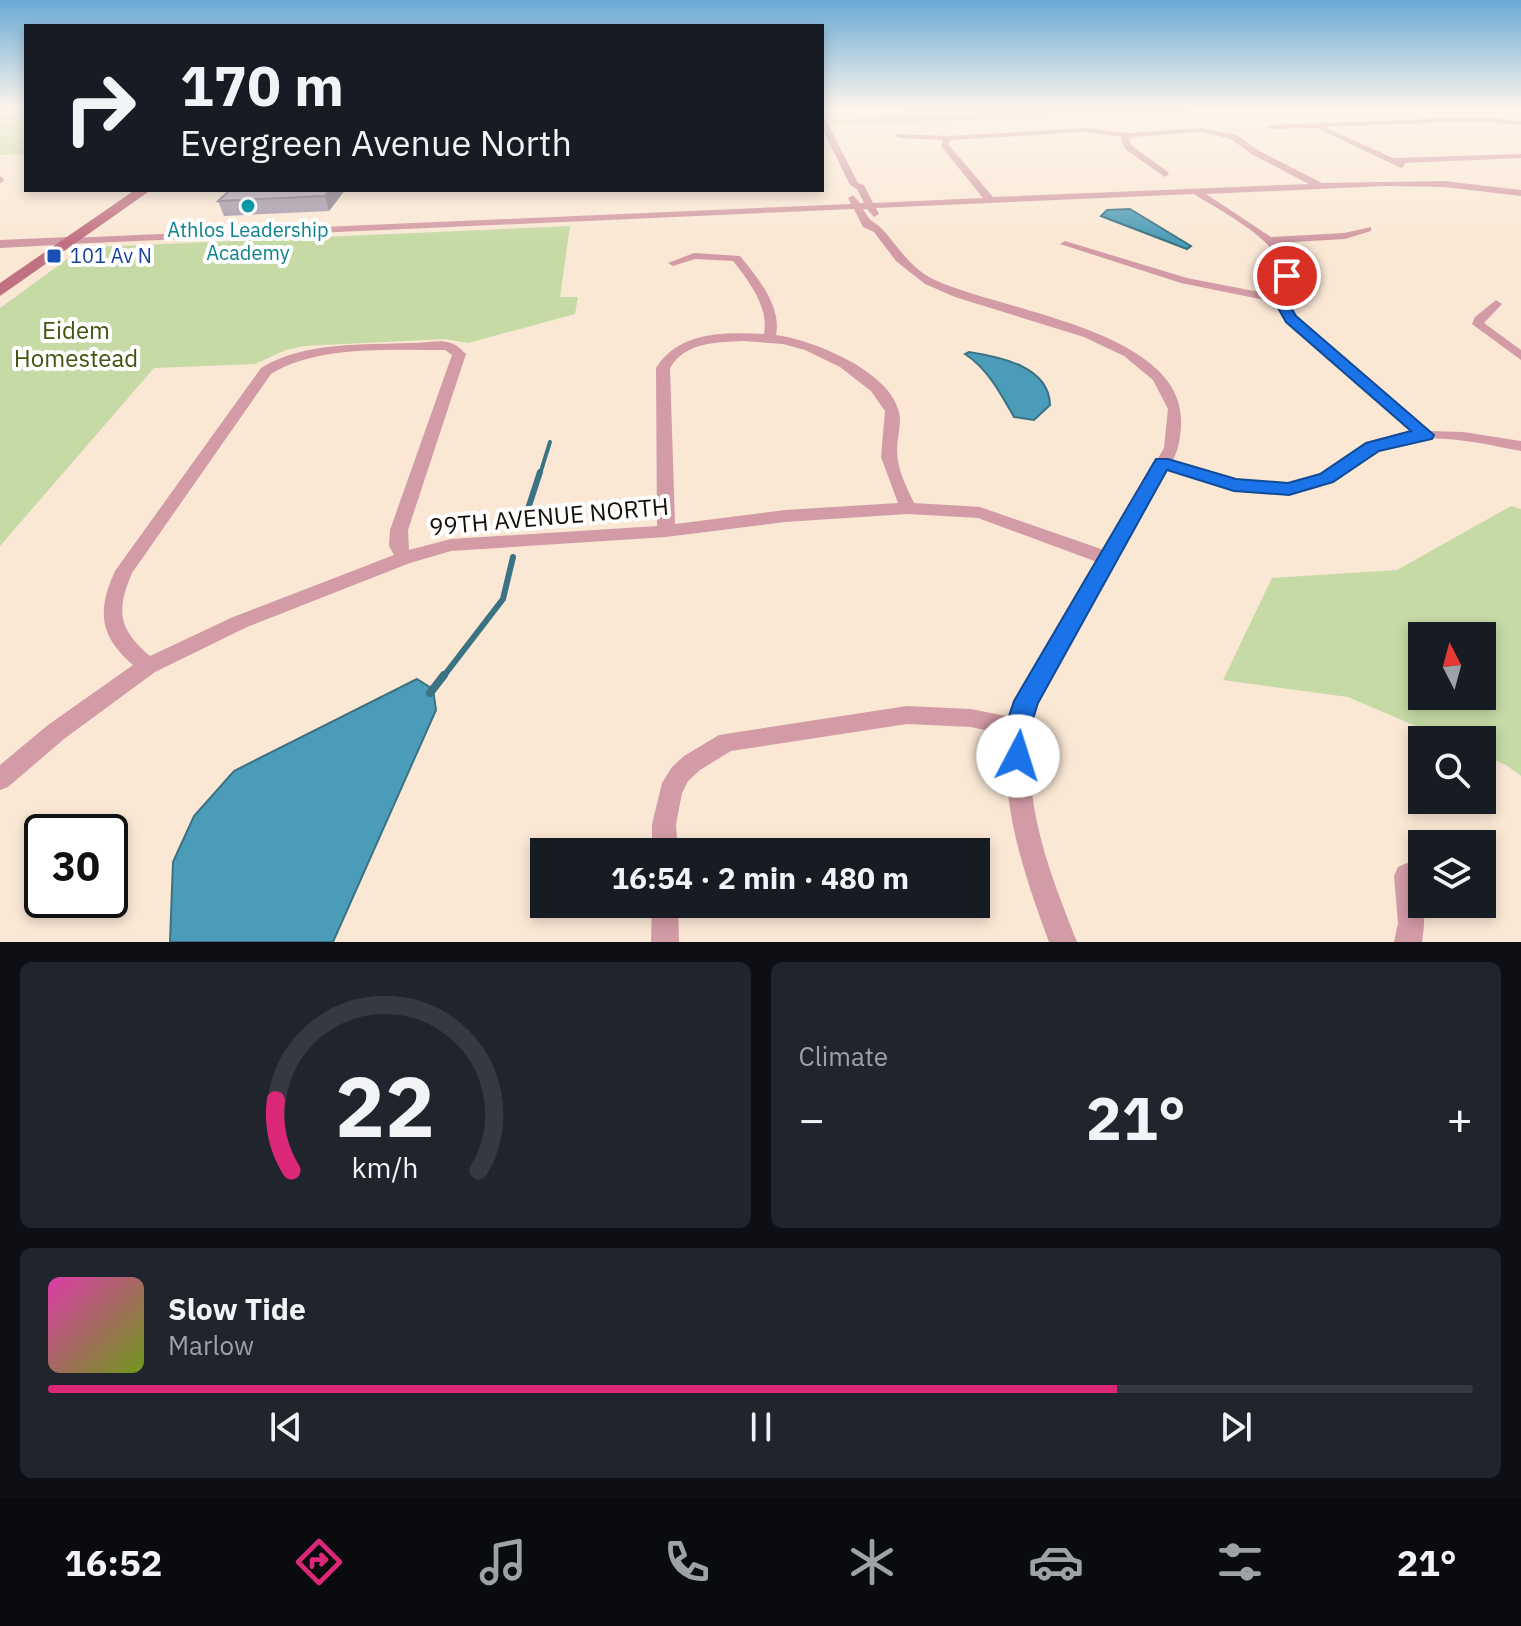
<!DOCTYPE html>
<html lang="en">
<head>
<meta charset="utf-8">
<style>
	:root { --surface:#171b24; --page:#20242c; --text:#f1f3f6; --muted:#9ea1a6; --line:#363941; --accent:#db2777 }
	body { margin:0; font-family:"IBM Plex Sans",sans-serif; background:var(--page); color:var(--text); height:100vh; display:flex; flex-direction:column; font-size:30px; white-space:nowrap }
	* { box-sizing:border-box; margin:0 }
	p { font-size:26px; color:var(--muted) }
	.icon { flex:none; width:44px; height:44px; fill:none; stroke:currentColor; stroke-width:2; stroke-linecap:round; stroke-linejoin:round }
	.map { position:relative; height:942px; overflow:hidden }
	.details { display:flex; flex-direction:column; gap:20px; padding:20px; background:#0d0f14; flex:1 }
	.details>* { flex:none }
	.hud { position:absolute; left:24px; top:24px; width:800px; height:168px; border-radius:0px; box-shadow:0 4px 12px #0003; background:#171b24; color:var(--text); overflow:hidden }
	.needle { width:52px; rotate:354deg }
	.buttons { position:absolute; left:1408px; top:622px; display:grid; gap:16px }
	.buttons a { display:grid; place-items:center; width:88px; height:88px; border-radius:0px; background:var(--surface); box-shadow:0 4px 12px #0003; font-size:40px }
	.speed { position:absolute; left:24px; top:814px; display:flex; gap:16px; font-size:40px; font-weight:700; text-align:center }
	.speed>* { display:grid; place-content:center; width:104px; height:104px; border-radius:50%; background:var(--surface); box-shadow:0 4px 12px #0003; line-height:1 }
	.speed .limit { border:4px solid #111; border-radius:12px; background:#fff; color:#111 }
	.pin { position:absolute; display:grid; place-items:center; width:68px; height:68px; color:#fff; margin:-34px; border:4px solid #fff; border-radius:50%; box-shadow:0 2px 8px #0007 }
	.me { position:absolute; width:88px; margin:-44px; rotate:5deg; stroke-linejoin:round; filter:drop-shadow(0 0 6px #0008) }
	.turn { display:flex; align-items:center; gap:28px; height:168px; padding:0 24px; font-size:36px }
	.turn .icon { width:104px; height:104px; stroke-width:2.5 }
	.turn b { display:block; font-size:56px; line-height:68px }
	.big { font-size:60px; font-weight:700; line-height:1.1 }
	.details .widget { flex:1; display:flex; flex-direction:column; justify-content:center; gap:12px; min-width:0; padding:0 28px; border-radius:12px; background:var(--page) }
	.details .dial { align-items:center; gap:0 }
	.dial svg { height:208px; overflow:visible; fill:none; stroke:var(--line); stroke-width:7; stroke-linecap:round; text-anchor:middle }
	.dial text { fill:var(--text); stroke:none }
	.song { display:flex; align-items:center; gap:24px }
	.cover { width:96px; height:96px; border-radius:12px; background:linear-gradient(135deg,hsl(320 70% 55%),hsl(80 70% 35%)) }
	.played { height:8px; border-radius:4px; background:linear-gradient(90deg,var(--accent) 75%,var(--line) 75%) }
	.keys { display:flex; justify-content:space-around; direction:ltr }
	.heat { display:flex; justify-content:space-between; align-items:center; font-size:44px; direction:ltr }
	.details .tiles { flex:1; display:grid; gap:20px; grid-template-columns:1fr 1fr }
	.widget:last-child { grid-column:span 2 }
	.trip { position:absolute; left:530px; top:838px; width:460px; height:80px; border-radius:0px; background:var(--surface); box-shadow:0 4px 12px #0003; font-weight:700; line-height:80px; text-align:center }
	.menu { display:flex; height:128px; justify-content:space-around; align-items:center; background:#090b0e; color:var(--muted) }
	.menu .icon { width:56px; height:56px }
	.menu .on { color:var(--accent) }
	.menu b { font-size:36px; color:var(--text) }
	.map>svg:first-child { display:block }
</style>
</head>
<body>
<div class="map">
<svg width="1521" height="942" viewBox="0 0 1521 942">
	<rect width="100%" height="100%" fill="#fae8d5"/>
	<path fill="#c5daa5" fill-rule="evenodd" d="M0,109H26V154L0,155Z
		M896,109H1268L834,125L832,119L902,117Z
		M570,226L560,297H578L575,314L468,343L445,339L304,346L286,350L255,364L154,368L0,546V308L77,252L95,247Z
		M1511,506L1521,509V776L1506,765L1482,755V740H1448L1348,697L1223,680L1272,578L1397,570ZM1482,636V696H1422V636Z"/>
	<path fill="#4b9cb8" stroke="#3b7284" stroke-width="2" d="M1130,209L1191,246L1187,249L1101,216L1107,210Z
		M969,352C1000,357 1049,366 1050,405L1034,420L1014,417C1001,394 988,369 965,354Z
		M417,679L433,689L436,710L333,942H170L173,862L194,816L234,771Z"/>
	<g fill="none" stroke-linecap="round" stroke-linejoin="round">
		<path stroke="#3b7284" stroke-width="4" d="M540,474L550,442"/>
		<path stroke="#3b7284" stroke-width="6" d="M524,521L540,472
			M443,677L503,599L513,557"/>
		<path stroke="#3b7284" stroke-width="8" d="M430,693L444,675"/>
		<path fill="#d29ba5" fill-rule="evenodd" d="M1479,117L1521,121V125L1479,121L1324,127L1393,158L1521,154V158L1404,163L1405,165L1401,168L1317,128L1271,129L1267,127L1271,125Z
			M822,118L826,120L858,183L864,185L873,203L983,198L941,146L943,140L898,138L895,134L949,136L1085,128L1130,133L1201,128L1237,135L1259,151L1322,183L1444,181L1521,190V196L1444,187L1385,186L1206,194L1271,237L1344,233L1371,227V231L1345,239L1277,243C1299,266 1292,272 1285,299L1296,317L1430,431L1463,432L1521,441V451C1483,444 1437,432 1398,443C1374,450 1356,468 1334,480C1280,509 1221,489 1168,469L1037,702C1017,790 1045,861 1077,942H1049C1024,874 1001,808 1007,735L971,727L907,724L731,751L700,770L688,781L682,793L676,824L678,852H652V824L662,783L672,767L684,756L719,735L907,706L971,709L1011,717L1018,695L1097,562L978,518L908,514L785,522L666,537L451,551L410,563L247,627L155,672L64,739L8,787L0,790V765L48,725L133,665C99,635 97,611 115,571L261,368C305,341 363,345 413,343C425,343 440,339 451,343C457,345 462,350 466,354L408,530L409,550L451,539L657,526L656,368C679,331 724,332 764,334C769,307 749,281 733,261L695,259L673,266L668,263L694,253L740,256C757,277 782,306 776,335C813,340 890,371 899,412C902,424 897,437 897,450C897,469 906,486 914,503L980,507L1104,550L1164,448L1168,409L1153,380L1124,356L1084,337L955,297L925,284L896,261L874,232L863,227L854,209L69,244L64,241L69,238L851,204L848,198L853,195L860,203H864L857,189L850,185L822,128ZM1085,132L1123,137L1121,139L1125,149L1165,177L1169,174L1168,172L1132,146L1129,140L1132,137L1201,132L1231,139L1253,155L1309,184L993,197L948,144L951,140ZM1194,194C1217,209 1281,241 1282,271C1283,279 1277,287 1274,295L1187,278L1065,241L1060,244L1181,283L1275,302L1287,322L1413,432C1377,436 1354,456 1323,472C1275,498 1220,477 1173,460C1179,448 1180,439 1181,426C1188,330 1000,311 935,280C911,269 900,249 883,230C874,220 872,225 863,209H867L874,217L879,214L876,208ZM744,341L783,344L805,350L840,367L871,391L885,411L881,457L898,503L785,510L675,524L670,368C685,342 717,342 744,341ZM445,350L452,355L390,530L389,546L394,555L233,617L150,656C118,629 116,611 132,573L271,374C316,345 393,350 445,350Z
			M0,176L4,179L3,182L0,183Z
			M1496,300L1502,304L1484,323L1521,350V360L1472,324L1475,317Z
			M1407,863L1416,867C1425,889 1426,919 1422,942H1394L1398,923L1394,876L1398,867Z
			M652,904H678L679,942H651Z"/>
		<path fill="#d29ba5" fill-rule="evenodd" d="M69,237L74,238V244L0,248V240Z"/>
		<path fill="#c17282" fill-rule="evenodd" d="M135,190H151L0,296V283Z"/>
	</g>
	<path fill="#a499aa" d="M345,190L329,211L224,216L218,201Z"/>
	<path fill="#867d8b" d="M330,190H345L329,211L325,196Z"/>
	<path fill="#bfb2c6" stroke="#867d8b" stroke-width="2" d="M230,190H330L325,196L218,201Z"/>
	<linearGradient id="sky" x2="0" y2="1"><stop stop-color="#69aad5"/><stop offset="0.45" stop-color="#fdf5ec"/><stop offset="1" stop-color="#fdf5ec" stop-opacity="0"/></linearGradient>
	<rect width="1521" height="241" fill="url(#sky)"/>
	<path fill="#1a73e8" stroke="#114b97" stroke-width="2" d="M1283,273L1294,276L1286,299L1296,316L1434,435L1432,439L1379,451L1333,482L1289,495L1234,491L1167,470L1038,703L1030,728L1031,756L1027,764L1018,768L1008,764C999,744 1007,721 1014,701L1156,459H1168L1236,479L1288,483L1320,474L1366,443L1411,431L1286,322L1273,299Z"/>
	<circle fill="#0f9aa8" stroke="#fff" stroke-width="3" cx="248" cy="206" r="8"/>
	<rect fill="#1a4fb4" stroke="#fff" stroke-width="3" x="46" y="248" width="16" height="16" rx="4"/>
	<g text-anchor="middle" stroke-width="8" stroke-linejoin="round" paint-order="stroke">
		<g font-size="20" fill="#0d838f" stroke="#fff">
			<text x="248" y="237">Athlos Leadership<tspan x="248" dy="23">Academy</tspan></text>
		</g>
		<g font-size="20" fill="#164399" stroke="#fff" text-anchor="start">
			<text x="70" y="263">101 Av N</text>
		</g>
		<g font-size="24" fill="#425612" stroke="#fff">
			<text x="76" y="339">Eidem<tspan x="76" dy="28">Homestead</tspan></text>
		</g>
		<g font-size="24" fill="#150f09" stroke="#fff">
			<text transform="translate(549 517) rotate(-5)" y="8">99TH AVENUE NORTH</text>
		</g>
	</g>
</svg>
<div class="buttons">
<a><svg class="needle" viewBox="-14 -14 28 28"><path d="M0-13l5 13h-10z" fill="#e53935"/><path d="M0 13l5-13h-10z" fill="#9ea1a6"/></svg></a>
<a><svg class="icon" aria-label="search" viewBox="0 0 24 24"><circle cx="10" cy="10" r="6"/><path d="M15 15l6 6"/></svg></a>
<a><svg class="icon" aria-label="layers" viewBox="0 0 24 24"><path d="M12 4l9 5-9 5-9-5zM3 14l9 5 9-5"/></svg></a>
</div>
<div class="speed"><div class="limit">30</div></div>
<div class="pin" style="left:1287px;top:276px;background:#d93025"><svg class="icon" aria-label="arrive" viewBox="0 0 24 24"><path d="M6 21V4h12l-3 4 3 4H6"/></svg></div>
<svg class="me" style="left:1018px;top:756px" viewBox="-20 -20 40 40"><circle r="19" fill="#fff"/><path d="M0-13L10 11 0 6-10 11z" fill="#1a73e8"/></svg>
<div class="trip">16:54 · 2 min · 480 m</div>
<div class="hud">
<div class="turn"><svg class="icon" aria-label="right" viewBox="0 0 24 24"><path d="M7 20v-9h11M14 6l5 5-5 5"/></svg><div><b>170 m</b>Evergreen Avenue North</div></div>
</div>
</div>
<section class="details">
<div class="tiles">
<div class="widget dial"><svg viewBox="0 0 100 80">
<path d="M14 69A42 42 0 1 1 86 69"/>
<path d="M14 69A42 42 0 0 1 8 42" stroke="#db2777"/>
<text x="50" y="56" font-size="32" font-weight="700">22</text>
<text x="50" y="72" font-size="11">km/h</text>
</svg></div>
<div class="widget"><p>Climate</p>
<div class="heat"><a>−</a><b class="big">21°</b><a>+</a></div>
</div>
<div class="widget">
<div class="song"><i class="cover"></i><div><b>Slow Tide</b><p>Marlow</p></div></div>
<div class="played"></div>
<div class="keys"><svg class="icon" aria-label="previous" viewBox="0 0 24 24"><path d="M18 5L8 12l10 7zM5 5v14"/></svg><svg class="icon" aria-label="pause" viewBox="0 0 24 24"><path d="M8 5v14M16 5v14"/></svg><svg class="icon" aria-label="next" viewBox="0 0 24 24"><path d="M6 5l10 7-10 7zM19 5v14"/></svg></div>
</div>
</div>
</section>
<nav class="menu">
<b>16:52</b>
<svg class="icon on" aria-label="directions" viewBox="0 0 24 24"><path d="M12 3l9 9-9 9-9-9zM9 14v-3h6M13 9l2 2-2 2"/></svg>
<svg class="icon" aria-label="music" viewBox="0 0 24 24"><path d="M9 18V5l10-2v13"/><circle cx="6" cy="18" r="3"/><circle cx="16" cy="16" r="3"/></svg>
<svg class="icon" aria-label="phone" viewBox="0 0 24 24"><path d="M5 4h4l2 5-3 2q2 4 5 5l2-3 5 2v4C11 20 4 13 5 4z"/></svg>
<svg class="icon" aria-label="climate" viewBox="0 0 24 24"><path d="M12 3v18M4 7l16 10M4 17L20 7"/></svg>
<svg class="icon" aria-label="car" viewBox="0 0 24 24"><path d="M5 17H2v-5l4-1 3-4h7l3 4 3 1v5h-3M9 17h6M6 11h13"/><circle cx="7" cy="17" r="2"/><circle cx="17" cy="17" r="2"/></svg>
<svg class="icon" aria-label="filters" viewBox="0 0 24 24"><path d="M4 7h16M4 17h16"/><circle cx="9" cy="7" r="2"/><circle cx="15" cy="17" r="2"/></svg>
<b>21°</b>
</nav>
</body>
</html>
